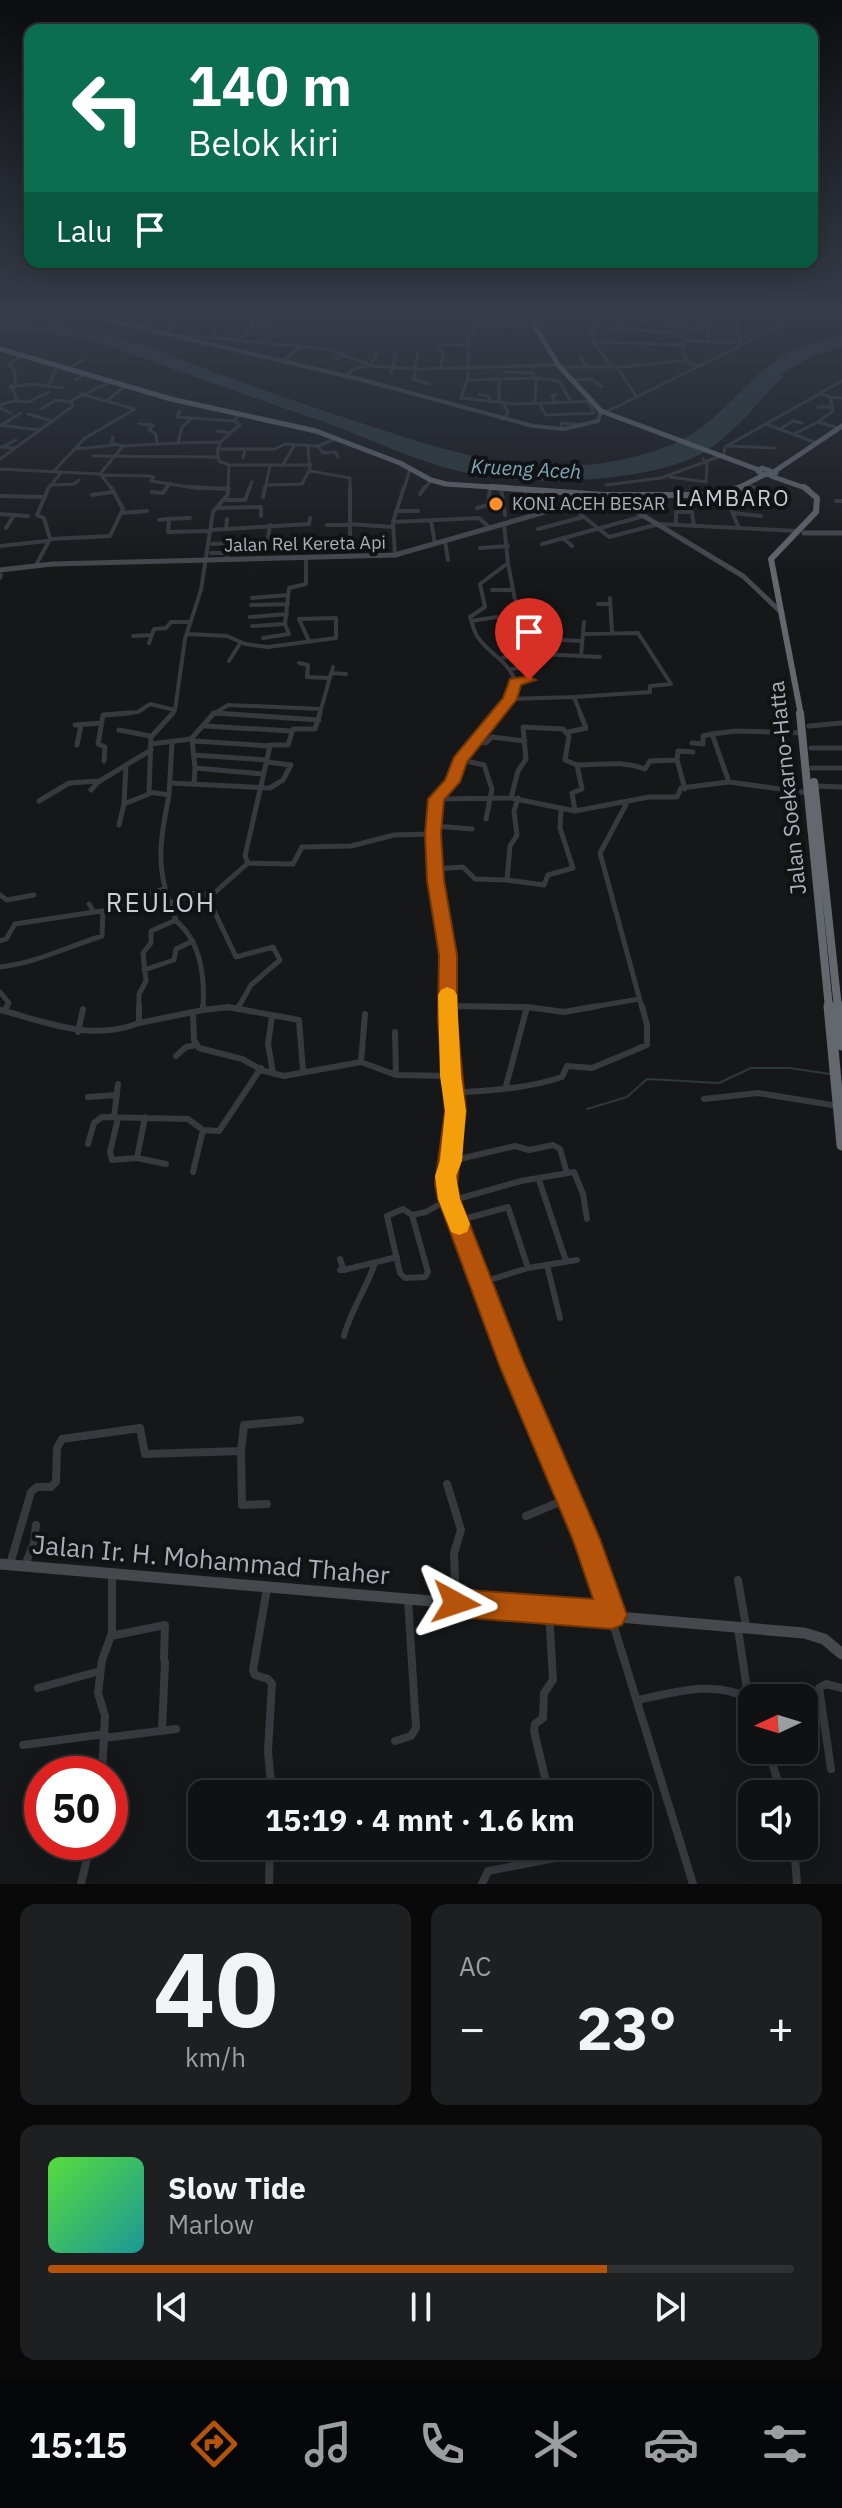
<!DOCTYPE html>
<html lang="id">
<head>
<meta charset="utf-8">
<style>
	:root { --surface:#101113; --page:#1e1f21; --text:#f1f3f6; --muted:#9c9da0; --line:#303133; --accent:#b45309 }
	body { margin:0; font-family:"IBM Plex Sans",sans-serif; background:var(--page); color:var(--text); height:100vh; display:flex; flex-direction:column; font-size:30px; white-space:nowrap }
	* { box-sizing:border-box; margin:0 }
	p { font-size:26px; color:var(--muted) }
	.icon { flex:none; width:44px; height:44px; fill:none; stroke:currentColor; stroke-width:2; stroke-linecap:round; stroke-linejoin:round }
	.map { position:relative; height:1884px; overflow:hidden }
	.drawer { display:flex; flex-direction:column; gap:20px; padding:20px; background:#09090a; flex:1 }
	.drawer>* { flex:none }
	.banner { position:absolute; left:24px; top:24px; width:794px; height:244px; border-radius:16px; box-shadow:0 4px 20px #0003,0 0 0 2px var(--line); background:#0b6e4f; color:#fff; overflow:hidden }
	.needle { width:52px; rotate:266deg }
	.tools { position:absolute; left:738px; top:1684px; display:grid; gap:16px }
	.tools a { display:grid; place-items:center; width:80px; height:80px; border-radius:16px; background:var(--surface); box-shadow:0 4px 20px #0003,0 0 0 2px var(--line); font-size:40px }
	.speed { position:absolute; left:24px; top:1756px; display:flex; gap:16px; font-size:40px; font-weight:700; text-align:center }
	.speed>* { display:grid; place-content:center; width:104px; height:104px; border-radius:50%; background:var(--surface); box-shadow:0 4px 20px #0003,0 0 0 2px var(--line); line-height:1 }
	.speed .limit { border:12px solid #d22; background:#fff; color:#111 }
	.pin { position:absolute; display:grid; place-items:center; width:68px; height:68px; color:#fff; margin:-82px -34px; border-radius:50% 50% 50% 0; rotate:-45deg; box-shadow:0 0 8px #0007 }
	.pin .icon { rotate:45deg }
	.me { position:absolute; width:88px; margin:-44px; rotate:95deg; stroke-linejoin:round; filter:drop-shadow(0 0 6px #0008) }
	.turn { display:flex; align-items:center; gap:28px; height:168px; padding:0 32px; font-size:36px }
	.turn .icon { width:104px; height:104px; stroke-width:2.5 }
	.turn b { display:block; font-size:56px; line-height:68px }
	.then { display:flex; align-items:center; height:76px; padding:0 32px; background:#0003; gap:16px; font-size:30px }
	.big { font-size:60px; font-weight:800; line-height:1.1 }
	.drawer .widget { flex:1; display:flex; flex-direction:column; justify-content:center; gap:12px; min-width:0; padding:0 28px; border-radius:16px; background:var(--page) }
	.drawer .dial { align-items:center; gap:0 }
	.dial b { font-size:104px; line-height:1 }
	.song { display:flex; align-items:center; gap:24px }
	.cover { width:96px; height:96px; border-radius:12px; background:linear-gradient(135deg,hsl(110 70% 55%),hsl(180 70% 35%)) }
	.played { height:8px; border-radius:4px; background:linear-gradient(90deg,var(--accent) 75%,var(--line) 75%) }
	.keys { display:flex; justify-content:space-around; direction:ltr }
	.heat { display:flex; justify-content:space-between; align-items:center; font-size:44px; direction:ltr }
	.drawer .tiles { flex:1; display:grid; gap:20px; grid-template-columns:1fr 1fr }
	.widget:last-child { grid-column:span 2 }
	.trip { position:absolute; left:188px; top:1780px; width:464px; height:80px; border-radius:16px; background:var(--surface); box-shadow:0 4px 20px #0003,0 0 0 2px var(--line); font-weight:800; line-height:80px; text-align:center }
	.menu { display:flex; height:128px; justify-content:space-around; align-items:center; background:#060708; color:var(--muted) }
	.menu .icon { width:56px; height:56px }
	.menu .active { color:var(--accent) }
	.menu b { font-size:36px; color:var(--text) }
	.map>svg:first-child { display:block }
</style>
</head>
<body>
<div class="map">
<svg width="842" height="1884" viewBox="0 0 842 1884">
	<rect width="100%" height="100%" fill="#161719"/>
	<path fill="#1c241c" d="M532,315H558L575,339L549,340Z"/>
	<path fill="#2b393d" d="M0,323C47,324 93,330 138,343C161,350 183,361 206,369C255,387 305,405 355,421C460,456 558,488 668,446C713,430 743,382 782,356L796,348L842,336V347L813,356L782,374V378C758,402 727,442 697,456C638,484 521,487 458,471C412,460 371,439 327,423C251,397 175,370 99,343L67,335L0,330Z"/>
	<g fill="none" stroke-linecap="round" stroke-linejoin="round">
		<path stroke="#2b393d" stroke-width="2" d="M587,1109L627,1097L647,1079L719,1083L751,1068H789L830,1074"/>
		<path stroke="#37393e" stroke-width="3" d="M94,315L132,324
			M478,315L473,332L469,335L468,378L461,398L516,404L571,402
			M591,315L593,342L611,365
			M596,315L707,330
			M723,315L741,317
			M251,326L278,327L269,342
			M476,326H535
			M590,327L667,332L689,341L741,343
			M146,328L151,317L161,315
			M167,332L180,316L221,318L215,325L214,336
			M181,335L327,349L373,366L419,369L558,365
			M240,339L252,329V317
			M261,342L269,334
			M593,342L684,345
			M709,342L707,326L711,315
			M742,344L804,315
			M580,357L587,366
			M336,360L342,353
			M283,361L300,347
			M683,361L687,360L683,353L684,343
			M370,366L378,351
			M70,367L84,360
			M563,367H622L680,361L701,366
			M617,367L637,397
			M441,368L443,353L437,348L438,344L468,345
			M414,369L418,354
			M416,369L413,379L430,384
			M504,372L533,373L534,378
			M391,373L396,354
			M345,376L356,368L369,366
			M499,379V402
			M75,380L86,374
			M468,380L540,378L559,381L571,402L590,401
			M575,380L592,379L602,387
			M16,386L14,369L8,365L23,355
			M48,386L56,370
			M10,387L33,384L62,388
			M479,394L490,397L489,402
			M821,394L830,397L833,411L818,422L838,428
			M830,397L842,398
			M108,400L125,386
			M16,401L28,402L49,392
			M503,402L508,413L503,419
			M535,403L536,378
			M555,403L552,396L556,395
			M0,405L17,400L11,385
			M541,406L546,415L594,413L588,401
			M818,407H832
			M0,408L11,413
			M41,409L56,400L69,402
			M180,411L177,417L234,421
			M608,411L740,346L737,320L748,315
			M28,414L52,421
			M3,424L21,413
			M139,424L153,425L149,430L156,434L157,444
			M766,424L814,442
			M0,425L39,430
			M561,429L562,423L585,425
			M780,429L793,421L802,423
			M217,431L230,433
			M794,434L818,422
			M178,443L219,442
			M4,446L16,440
			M123,446L178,443L182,427L191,419
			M308,446L310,471L350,478V489
			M318,446L323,453L335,452L338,457
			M729,446L775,448
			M0,447L15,448
			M76,449L114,445
			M217,449H275L285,444L318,446L335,439
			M724,454L725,447L842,381
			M93,456L217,457
			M243,458L245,449
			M0,459L73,406L70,401L110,382
			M229,465H311
			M282,466L294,446
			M0,469L100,474L123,446L111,443L113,437
			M53,472L85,438L135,409L81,394
			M101,475L112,489
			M102,475L148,476L154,477L151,481L201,489
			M670,477L706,482L707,464L703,459
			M50,485L74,484L79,480
			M267,485L302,484L309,471
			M606,485L661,478L721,456
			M748,485L758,489
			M48,489L60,474
			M166,489L170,483
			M225,489H229
			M228,489L229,465L219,461C213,442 227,437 240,425L234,421L240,414
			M249,489L252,482
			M265,489L270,466
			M404,489L410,469
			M424,489L431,480"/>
		<path stroke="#37393e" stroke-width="4" d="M189,487L229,489
			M350,487V557
			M753,487L758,489L761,500
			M501,488L505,515
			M152,492L163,493L167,487
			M549,492L545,506L550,511
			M724,493L739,528
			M420,494L425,487
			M92,495L112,492
			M0,496L45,497
			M263,497L265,487
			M226,500H245L250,487
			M836,501H842
			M517,503L526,499L525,490
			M569,505L609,537L659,524L798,531
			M218,508L261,507V516
			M477,508L488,505L490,488
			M396,511H418
			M123,513L147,511
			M733,513L761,516
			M0,514L28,516
			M190,518L169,519L168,532L210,531
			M159,520L169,519
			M431,521L435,544
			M393,522L479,518L490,528
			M349,524L393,527
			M327,525H349
			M676,525V512H692L694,526
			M6,528L14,515
			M226,529L227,519
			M538,529L583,517
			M210,530L309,524L310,518
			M563,538L572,546
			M50,539L110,536L123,509L111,487
			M445,541L448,560
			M212,544L229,543
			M542,544L644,516
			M0,546L47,541
			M480,548L508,546
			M266,550L270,525
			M211,553H228
			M395,555L393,522L404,487
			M227,560L229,540
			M508,563L515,600L524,608
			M36,565L50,539L44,518L37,515L49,487
			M0,578L1,575
			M492,590H513
			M252,598L288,595
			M610,598L612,633
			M598,604H610
			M251,605L288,604
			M250,617L287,614
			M471,621L497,617
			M252,626L285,624
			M188,634L227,636L245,644L268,647L336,638V618L299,619L309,641
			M133,636L152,635
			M263,638L289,634L285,624L289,588L306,584V558
			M526,638L581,641
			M552,639L553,620
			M149,643L154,629L166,628L171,622H191
			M581,656L600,657
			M502,658L521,653L581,656L584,622
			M229,661L241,642
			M299,663L308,665L307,677L329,678
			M511,669L528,667
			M331,673L346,674
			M515,682L529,680
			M574,697L650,692V686L671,684L638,633L583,634
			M510,699L574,697L581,715
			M215,713L241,715
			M106,715L138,712L150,704L175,710
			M171,715L175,710L185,639L201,590L213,512L228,494V487
			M212,715L228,705L321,709L333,667
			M319,715L321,709
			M497,715L510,699L516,683C507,658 489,655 477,636C474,631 472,623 470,617L485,607L480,584L508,563L504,524"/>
		<path stroke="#37393e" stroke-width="5" d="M215,713L319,720
			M75,725L101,723
			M205,726L291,731
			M809,726L842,723
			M119,730L150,736
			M568,732L586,728L580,713
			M192,739L195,768L263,774
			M194,741L270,746L245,856L248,863
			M474,741L486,743L492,737L525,741
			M692,743L703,744V736L712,734
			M151,744L191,739L214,713
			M77,745L81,725
			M270,745H288L293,729H315L320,713
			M811,748H842
			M194,755L267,760
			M461,760L484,765L492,789L486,819
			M677,760L685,789
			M104,761L105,747L98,744L103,715L129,713
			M577,765C604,765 620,760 645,769L650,761L677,760L678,751L693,752
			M812,768H842
			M729,782L712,734L736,731L803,733
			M171,783L270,788L283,780L291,765L267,762
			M194,784L195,768
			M815,786L842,787
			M91,790L98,782L151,750
			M169,795L172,743
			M511,798L518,771L526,759L523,727L563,729L569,736L565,760L577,765L582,789L572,793L575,811
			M437,799L511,798L575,811L649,797H677L681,788L729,782L808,793
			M39,801L69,783L99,781
			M628,801L600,853L642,1008
			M124,804L126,765
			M119,825L124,804L149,794
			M435,826L472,829
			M435,869L463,867L475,879L507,880L510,846L517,835L514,811L518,798
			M507,880L544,885L548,875L573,868L560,828L561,810
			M0,895L7,900L34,895
			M207,896L236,957L273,947L280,960L251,985L238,1008
			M89,904L94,912L103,911L163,889
			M168,904L195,893L212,895L248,863L293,864L302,847L351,846L394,835L433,834
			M176,921C201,941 205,978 203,1008
			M0,941L6,939L15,924L94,912
			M0,967C36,963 67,947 102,936L103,911
			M144,970L174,960L176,949L193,941
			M0,992L9,1003L6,1008
			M447,1006L527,1008
			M527,1007L535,1008
			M139,1008V994L146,981L143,953L151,943V931L176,920C155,870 159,847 169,795L149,792L151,737L173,713
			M219,1008H234
			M448,1008V955L435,880L433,834L436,799L452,782L460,760L499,713
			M587,1008L639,999"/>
		<path stroke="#37393e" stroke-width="6" d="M448,1006C448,1041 457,1077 456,1112C455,1142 445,1170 449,1199L523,1389
			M451,1006L527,1007L506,1086
			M527,1007L564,1012L598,1006
			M237,1009L239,1006
			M0,1010C47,1022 91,1042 139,1023V1006
			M203,1010L228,1007L299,1020L303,1071
			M5,1011L7,1006
			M193,1013L194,1040L199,1048L242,1059L264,1071L284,1076L361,1062L396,1075L450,1076
			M272,1016L268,1044L273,1073
			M139,1023L203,1010V1006
			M78,1032L83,1009
			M395,1032L396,1075
			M176,1056L186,1047L197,1045
			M361,1062L365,1014
			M453,1093C491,1090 526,1089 562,1077L567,1066L592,1068L647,1045V1025L642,1006
			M88,1097L117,1095
			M704,1099L758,1093L838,1106
			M114,1117L118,1084
			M118,1118L110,1152L112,1160L137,1158L166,1164
			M88,1144L94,1123L102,1117L188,1119L203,1130L219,1131L261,1068
			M137,1158L145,1117
			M451,1161L515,1146L529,1150L553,1145L560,1149L567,1173
			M193,1172L203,1130
			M539,1180L566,1261
			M450,1201L521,1181L574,1172L583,1194L587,1219
			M403,1209L412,1215L428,1272L425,1277L405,1278L400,1273L387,1216Z
			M412,1215L426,1212L449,1199
			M457,1221L508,1207L528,1268
			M340,1259L344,1270H340
			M547,1265L560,1318
			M344,1270L397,1257
			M483,1282L528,1268L577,1260
			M344,1336C351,1310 366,1289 375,1263"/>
		<path stroke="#37393e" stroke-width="8" d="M522,1387L587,1539L693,1884
			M241,1451L244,1425L300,1420
			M447,1484L461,1530L454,1553L456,1602
			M526,1516L569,1498
			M10,1564L31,1492L37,1487H51L56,1482L57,1448L62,1439L140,1428L145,1454L241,1451L242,1505L267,1504
			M25,1565L34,1543L36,1525
			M738,1580L746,1626
			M267,1588L253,1670L255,1675L268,1679L272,1684L268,1751L272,1794
			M549,1612L553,1680L544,1693L543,1718L535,1724L534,1731L549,1794
			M738,1629L748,1696
			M111,1636L165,1625L164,1659
			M38,1688L100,1671
			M638,1700C675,1692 717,1679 752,1700
			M162,1731L165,1662
			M104,1738L176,1729
			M395,1741L411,1736L416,1728L408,1599
			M23,1745L105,1734
			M768,1750L782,1794
			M831,1769L819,1688L826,1684L842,1688
			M102,1774L105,1716L98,1693L102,1660L112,1633V1575
			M794,1846L797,1884
			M81,1884L91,1842
			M269,1884L270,1846
			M482,1884L488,1871L555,1858L560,1846"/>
		<path stroke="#45494e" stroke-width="4" d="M86,315L359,379L533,426L564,429L598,421L601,411"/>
		<path stroke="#45494e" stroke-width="5" d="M618,495L624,504L743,576L782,613
			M804,533H842
			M0,570L52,564L395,555L601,496"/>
		<path stroke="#45494e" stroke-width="11" d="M0,1564L804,1633L824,1639L842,1654"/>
		<path stroke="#63686f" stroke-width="5" d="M528,315L559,366L601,411L759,470
			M0,349L171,399L316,431L400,463L431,480L446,484L520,489
			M762,468L776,473L763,475L758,471Z
			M775,471L842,426
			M771,476L808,489
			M736,489L764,475"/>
		<path stroke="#63686f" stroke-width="6" d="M491,487L603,495H711L742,487
			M801,715L771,559L816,512L817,498L804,487"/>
		<path stroke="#63686f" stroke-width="8" d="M800,713L829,1008
			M814,782L838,1008"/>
		<path stroke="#63686f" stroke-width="11" d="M829,1006L842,1145
			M838,1006L842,1045"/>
	</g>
	<linearGradient id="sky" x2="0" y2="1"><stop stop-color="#0c0d0e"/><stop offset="0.54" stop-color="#363c49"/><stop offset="1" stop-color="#363c49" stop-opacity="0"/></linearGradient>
	<rect width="842" height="578" fill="url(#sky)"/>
	<path fill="#b45309" stroke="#753606" stroke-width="2" d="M529,676L536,680L521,685L517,699L467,762L460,782L444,800L441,834L444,880L457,955V1020L466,1111L457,1184L460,1199L524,1363L600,1539L627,1615L622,1625L612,1629L456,1617L446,1613L442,1603L446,1593L456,1589L593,1599L573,1540L500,1367L438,1199L435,1184L445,1111L438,1020L439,955L427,880L425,834L428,799L445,780L454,757L503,698L510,679Z"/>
	<path fill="#f59e0b" d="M447,987L454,990L457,995L461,1076L466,1111L462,1161L456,1176L460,1199L470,1224L467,1232L459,1235L451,1232L438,1199L435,1176L440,1161L445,1111L440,1076L438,995L441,990Z"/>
	<circle fill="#fd8e2a" stroke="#111214" stroke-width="3" cx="496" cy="504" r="8"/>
	<g text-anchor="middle" stroke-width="8" stroke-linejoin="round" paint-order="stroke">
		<g font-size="18" fill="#a8b0b9" stroke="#111214" text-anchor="start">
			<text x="512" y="510">KONI ACEH BESAR</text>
		</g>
		<g font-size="18" fill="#a8b0b9" stroke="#111214">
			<text transform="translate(305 544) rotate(-1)" y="6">Jalan Rel Kereta Api</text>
		</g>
		<g font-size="20" font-style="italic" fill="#7da6b6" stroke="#111214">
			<text transform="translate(526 469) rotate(3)" y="7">Krueng Aceh</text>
		</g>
		<g font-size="22" letter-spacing="2" fill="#c9ced5" stroke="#111214">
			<text x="733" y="506">LAMBARO</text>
		</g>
		<g font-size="22" fill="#a8b0b9" stroke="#111214">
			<text transform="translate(787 788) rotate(-96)" y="8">Jalan Soekarno-Hatta</text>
		</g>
		<g font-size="26" letter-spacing="2" fill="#c9ced5" stroke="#111214">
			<text x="161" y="912">REULOH</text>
		</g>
		<g font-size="26" fill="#a8b0b9" stroke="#111214">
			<text transform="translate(211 1560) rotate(5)" y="9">Jalan Ir. H. Mohammad Thaher</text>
		</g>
	</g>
</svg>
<div class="tools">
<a><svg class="needle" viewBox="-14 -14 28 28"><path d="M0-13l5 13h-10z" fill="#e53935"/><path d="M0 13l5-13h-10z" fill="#9c9da0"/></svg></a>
<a><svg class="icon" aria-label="sound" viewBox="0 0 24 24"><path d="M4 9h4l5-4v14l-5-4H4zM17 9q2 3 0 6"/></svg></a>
</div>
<div class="speed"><div class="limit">50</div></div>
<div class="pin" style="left:529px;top:680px;background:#d93025"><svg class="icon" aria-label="arrive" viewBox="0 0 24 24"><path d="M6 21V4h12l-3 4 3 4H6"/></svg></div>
<svg class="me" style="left:456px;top:1603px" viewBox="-20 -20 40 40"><path d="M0-17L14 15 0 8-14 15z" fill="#b45309" stroke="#fff" stroke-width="4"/></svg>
<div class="trip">15:19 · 4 mnt · 1.6 km</div>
<div class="banner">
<div class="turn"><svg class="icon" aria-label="left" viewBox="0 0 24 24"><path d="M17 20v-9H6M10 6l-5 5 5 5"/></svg><div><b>140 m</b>Belok kiri</div></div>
<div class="then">Lalu<svg class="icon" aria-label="arrive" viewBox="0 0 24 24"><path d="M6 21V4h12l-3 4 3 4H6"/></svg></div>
</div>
</div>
<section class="drawer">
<div class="tiles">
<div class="widget dial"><b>40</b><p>km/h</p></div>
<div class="widget"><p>AC</p>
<div class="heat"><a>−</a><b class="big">23°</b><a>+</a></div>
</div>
<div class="widget">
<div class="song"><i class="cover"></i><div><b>Slow Tide</b><p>Marlow</p></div></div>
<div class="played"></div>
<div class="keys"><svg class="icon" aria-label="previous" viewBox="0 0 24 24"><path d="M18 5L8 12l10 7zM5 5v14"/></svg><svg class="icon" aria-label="pause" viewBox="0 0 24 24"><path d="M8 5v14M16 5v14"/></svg><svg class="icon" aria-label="next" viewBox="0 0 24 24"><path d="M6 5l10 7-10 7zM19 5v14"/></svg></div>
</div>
</div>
</section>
<nav class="menu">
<b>15:15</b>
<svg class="icon active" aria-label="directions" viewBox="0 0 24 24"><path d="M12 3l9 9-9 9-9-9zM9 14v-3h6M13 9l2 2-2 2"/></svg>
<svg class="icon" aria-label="music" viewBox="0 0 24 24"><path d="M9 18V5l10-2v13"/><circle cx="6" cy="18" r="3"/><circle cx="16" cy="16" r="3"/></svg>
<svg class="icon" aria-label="phone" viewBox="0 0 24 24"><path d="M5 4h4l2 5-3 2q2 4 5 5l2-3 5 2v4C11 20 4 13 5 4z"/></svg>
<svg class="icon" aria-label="climate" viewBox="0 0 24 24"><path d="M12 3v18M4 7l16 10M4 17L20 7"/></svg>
<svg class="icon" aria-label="car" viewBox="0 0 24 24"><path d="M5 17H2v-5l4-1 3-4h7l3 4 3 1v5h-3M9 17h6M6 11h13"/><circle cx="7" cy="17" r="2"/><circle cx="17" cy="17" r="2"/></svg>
<svg class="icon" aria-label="filters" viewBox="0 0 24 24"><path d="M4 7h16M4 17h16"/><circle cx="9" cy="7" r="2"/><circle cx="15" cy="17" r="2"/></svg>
</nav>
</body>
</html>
